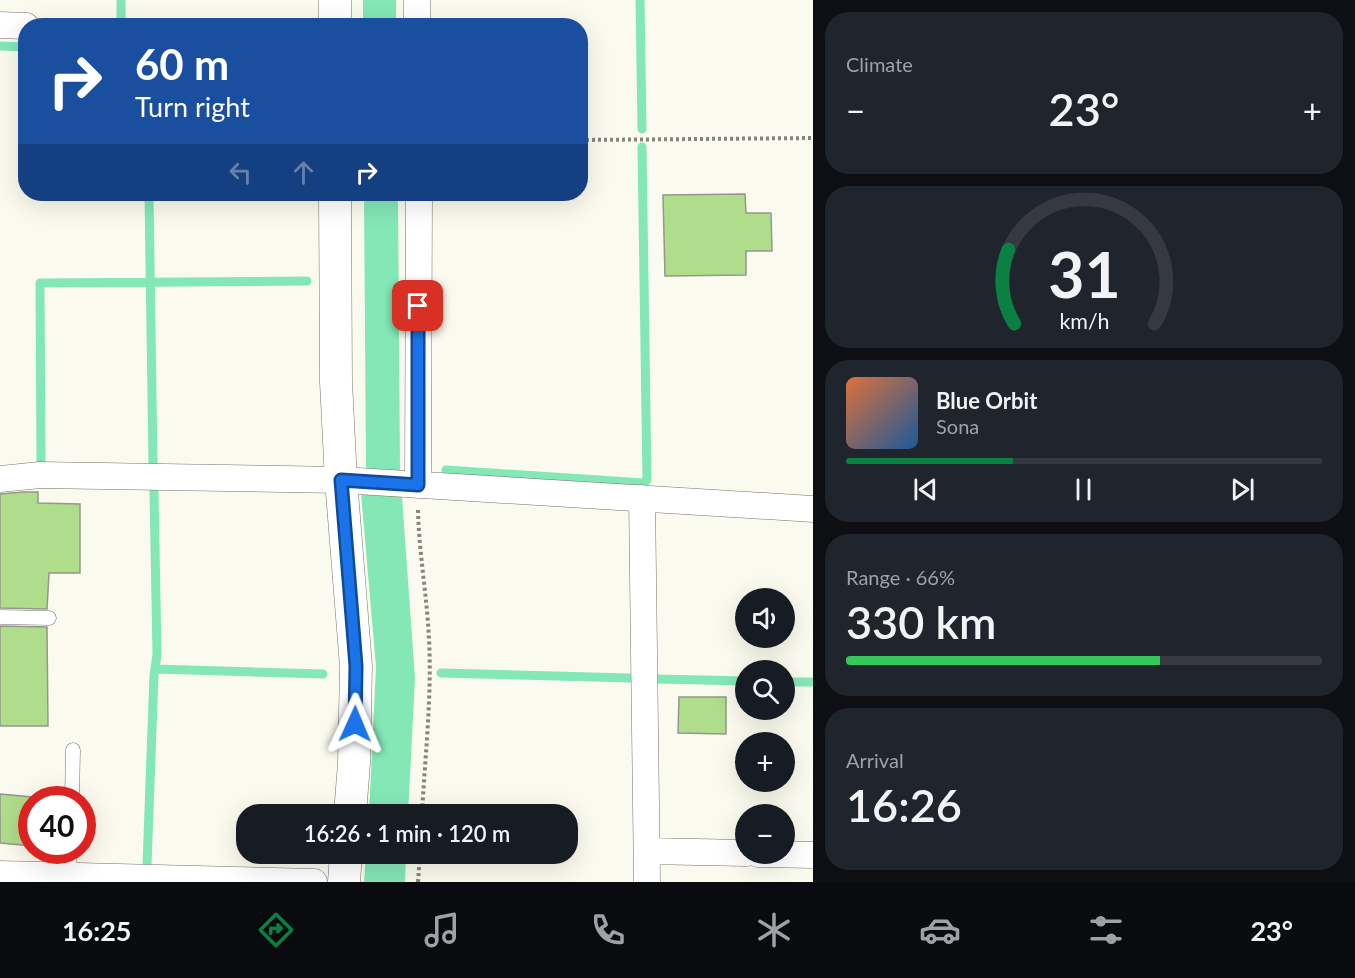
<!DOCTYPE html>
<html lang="en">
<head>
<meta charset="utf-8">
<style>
	:root { --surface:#171b24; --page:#20242c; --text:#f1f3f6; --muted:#9ea1a6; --line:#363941; --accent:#0b8043 }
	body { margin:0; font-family:Lato,sans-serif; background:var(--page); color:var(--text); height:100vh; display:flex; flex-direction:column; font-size:22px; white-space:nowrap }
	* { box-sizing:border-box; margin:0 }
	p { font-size:20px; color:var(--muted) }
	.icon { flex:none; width:33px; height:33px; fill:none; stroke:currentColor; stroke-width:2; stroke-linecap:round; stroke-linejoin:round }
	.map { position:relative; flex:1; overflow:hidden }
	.sheet { display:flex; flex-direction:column; gap:12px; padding:12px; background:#0d0f14; width:542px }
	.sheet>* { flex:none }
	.hud { position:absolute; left:18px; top:18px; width:570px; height:183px; border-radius:24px; box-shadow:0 6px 24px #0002; background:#1a4fa0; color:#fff; overflow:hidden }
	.controls { position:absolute; left:735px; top:588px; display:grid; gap:12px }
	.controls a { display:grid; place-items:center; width:60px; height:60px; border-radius:50%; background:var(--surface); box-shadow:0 6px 24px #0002; font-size:30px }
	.speed { position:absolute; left:18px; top:786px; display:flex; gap:12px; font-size:30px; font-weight:700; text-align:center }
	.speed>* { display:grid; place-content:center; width:78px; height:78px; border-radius:50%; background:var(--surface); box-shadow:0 6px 24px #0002; line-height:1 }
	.speed .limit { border:9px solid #d22; background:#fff; color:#111 }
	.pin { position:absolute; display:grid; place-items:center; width:51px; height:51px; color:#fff; margin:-26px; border-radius:12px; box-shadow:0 3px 9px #0006 }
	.me { position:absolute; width:66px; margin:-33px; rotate:1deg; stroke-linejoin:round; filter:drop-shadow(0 0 4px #0008) }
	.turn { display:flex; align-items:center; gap:21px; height:126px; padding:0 18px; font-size:27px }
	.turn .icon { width:78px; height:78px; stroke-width:2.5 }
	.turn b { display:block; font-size:42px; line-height:51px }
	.lanes { display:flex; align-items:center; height:57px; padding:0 18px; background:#0003; justify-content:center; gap:30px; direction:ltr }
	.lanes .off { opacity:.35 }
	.big { font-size:45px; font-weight:600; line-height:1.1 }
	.sheet .card { flex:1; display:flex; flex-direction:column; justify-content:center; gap:9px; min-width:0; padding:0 21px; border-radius:24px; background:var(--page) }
	.sheet .dial { align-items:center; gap:0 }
	.dial svg { height:156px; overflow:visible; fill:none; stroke:var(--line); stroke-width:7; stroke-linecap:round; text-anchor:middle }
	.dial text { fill:var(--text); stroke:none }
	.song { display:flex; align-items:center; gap:18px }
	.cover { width:72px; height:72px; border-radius:9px; background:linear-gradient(135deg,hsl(20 70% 55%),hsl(210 70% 35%)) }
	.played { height:6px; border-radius:3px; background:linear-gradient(90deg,var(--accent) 35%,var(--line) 35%) }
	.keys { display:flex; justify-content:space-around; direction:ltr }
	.heat { display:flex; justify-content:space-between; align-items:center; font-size:33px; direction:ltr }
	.charge { height:9px; border-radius:4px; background:linear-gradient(90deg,#34c759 66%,var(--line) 0) }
	.trip { position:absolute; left:236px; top:804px; width:342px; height:60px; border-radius:24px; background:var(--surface); box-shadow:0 6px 24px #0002; font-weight:600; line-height:60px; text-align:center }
	.tabs { display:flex; height:96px; justify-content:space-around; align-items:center; background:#090b0e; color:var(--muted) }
	.tabs .icon { width:42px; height:42px }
	.tabs .current { color:var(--accent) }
	.tabs b { font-size:27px; color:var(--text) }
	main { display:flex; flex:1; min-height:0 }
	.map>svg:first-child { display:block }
</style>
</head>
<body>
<main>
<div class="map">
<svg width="814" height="882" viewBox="0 0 814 882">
	<rect width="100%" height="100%" fill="#fbfaee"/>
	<path fill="#84e7b6" d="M363,0H396V25H363Z
		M364,194H398L400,469L415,678L408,814H369L376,667L361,493L366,468Z
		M366,854H406L405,882H364Z"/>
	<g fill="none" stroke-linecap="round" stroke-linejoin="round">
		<path stroke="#84e7b6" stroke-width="9" d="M640,0L642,129
			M121,19V0
			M0,46L26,47
			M149,194L153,464
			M41,464L40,283L307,281
			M446,470L644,483L647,480L642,147
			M155,669L323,674
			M441,673L630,678
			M658,679L746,681
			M784,682H814
			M147,865L154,675L157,655L154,491"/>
	</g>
	<path fill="#b0dd8b" stroke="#92988e" stroke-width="1.5" d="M745,194L746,213H771L772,251H746V275L665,276L663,195Z
		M24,492H38V503L80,504V573H49L47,609L0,608V494Z
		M0,626L47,627L48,726H0Z
		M679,697H726V734L678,733Z
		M0,794L32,797V846L0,843Z"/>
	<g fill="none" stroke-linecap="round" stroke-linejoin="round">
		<g stroke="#747369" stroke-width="15">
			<path id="service" d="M0,617L49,618
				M72,800L73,750
				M69,876L70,850"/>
		</g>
		<g stroke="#747369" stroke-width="27">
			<path id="minor" d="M417,0V26
				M0,25L26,26
				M0,479L40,475L341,480L814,509
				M418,485L419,194
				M642,498L647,882
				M647,851L746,853
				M758,854L814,855
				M0,874L314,882"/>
		</g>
		<g stroke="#747369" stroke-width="33">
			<path id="tertiary" d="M335,0V26
				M335,194L336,382L341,480L356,666L354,763L350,814
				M344,882L346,854"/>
		</g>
		<path stroke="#85847d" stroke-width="4" stroke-dasharray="3 3" stroke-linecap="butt" d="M580,140L814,138
			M418,510C419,553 427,596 429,639C432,697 425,756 422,814
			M418,882L420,854"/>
		<use href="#service" stroke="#fff" stroke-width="14"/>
		<use href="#minor" stroke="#fff" stroke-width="26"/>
		<use href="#tertiary" stroke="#fff" stroke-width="32"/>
	</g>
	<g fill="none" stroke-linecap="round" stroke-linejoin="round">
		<g stroke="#114b97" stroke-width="15">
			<path id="route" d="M355,724L356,666L341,480L418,485V306"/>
		</g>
		<use href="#route" stroke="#1a73e8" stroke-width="10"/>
	</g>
</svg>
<div class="controls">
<a><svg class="icon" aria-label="sound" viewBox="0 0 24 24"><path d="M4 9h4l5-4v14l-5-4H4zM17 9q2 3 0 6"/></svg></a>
<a><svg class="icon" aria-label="search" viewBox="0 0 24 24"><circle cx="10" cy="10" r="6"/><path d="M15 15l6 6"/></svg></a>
<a>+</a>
<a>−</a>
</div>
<div class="speed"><div class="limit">40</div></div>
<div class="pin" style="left:418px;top:306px;background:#d93025"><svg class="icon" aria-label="arrive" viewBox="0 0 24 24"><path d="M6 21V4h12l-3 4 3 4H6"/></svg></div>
<svg class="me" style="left:355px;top:724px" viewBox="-20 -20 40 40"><path d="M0-17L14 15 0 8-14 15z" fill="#1a73e8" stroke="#fff" stroke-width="4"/></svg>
<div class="trip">16:26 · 1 min · 120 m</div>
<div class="hud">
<div class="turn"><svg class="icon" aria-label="right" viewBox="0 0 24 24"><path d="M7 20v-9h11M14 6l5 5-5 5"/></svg><div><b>60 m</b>Turn right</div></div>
<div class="lanes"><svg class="icon off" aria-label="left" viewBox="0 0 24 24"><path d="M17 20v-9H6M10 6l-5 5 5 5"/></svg><svg class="icon off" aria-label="ahead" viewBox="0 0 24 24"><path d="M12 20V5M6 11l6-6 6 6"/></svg><svg class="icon" aria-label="right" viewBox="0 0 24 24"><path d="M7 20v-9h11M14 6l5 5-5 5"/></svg></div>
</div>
</div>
<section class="sheet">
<div class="card"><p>Climate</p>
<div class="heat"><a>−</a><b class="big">23°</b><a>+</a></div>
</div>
<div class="card dial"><svg viewBox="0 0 100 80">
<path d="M14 69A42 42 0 1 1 86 69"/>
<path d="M14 69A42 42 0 0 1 11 31" stroke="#0b8043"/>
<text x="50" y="56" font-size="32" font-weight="700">31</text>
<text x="50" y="72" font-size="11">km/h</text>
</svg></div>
<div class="card">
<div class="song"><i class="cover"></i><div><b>Blue Orbit</b><p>Sona</p></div></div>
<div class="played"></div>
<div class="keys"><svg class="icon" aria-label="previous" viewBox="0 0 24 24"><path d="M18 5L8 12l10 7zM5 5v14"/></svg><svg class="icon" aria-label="pause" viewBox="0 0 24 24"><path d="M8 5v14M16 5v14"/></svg><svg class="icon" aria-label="next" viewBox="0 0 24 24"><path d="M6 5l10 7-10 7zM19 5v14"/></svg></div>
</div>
<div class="card"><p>Range · 66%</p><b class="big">330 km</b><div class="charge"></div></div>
<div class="card"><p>Arrival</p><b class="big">16:26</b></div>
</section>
</main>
<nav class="tabs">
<b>16:25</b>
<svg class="icon current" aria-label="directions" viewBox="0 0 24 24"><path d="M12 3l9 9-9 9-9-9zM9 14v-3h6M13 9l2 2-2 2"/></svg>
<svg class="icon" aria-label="music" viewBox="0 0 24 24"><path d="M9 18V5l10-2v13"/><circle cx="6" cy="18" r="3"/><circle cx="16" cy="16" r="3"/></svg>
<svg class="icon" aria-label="phone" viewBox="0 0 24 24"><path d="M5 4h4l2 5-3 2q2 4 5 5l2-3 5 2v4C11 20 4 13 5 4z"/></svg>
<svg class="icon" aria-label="climate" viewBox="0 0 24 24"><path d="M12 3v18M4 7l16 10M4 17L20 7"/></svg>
<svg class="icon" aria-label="car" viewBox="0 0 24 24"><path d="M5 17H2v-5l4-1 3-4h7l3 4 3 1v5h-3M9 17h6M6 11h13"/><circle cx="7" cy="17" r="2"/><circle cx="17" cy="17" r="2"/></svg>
<svg class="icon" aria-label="filters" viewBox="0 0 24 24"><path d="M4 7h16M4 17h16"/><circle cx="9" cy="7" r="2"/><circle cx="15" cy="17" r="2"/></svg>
<b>23°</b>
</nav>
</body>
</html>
